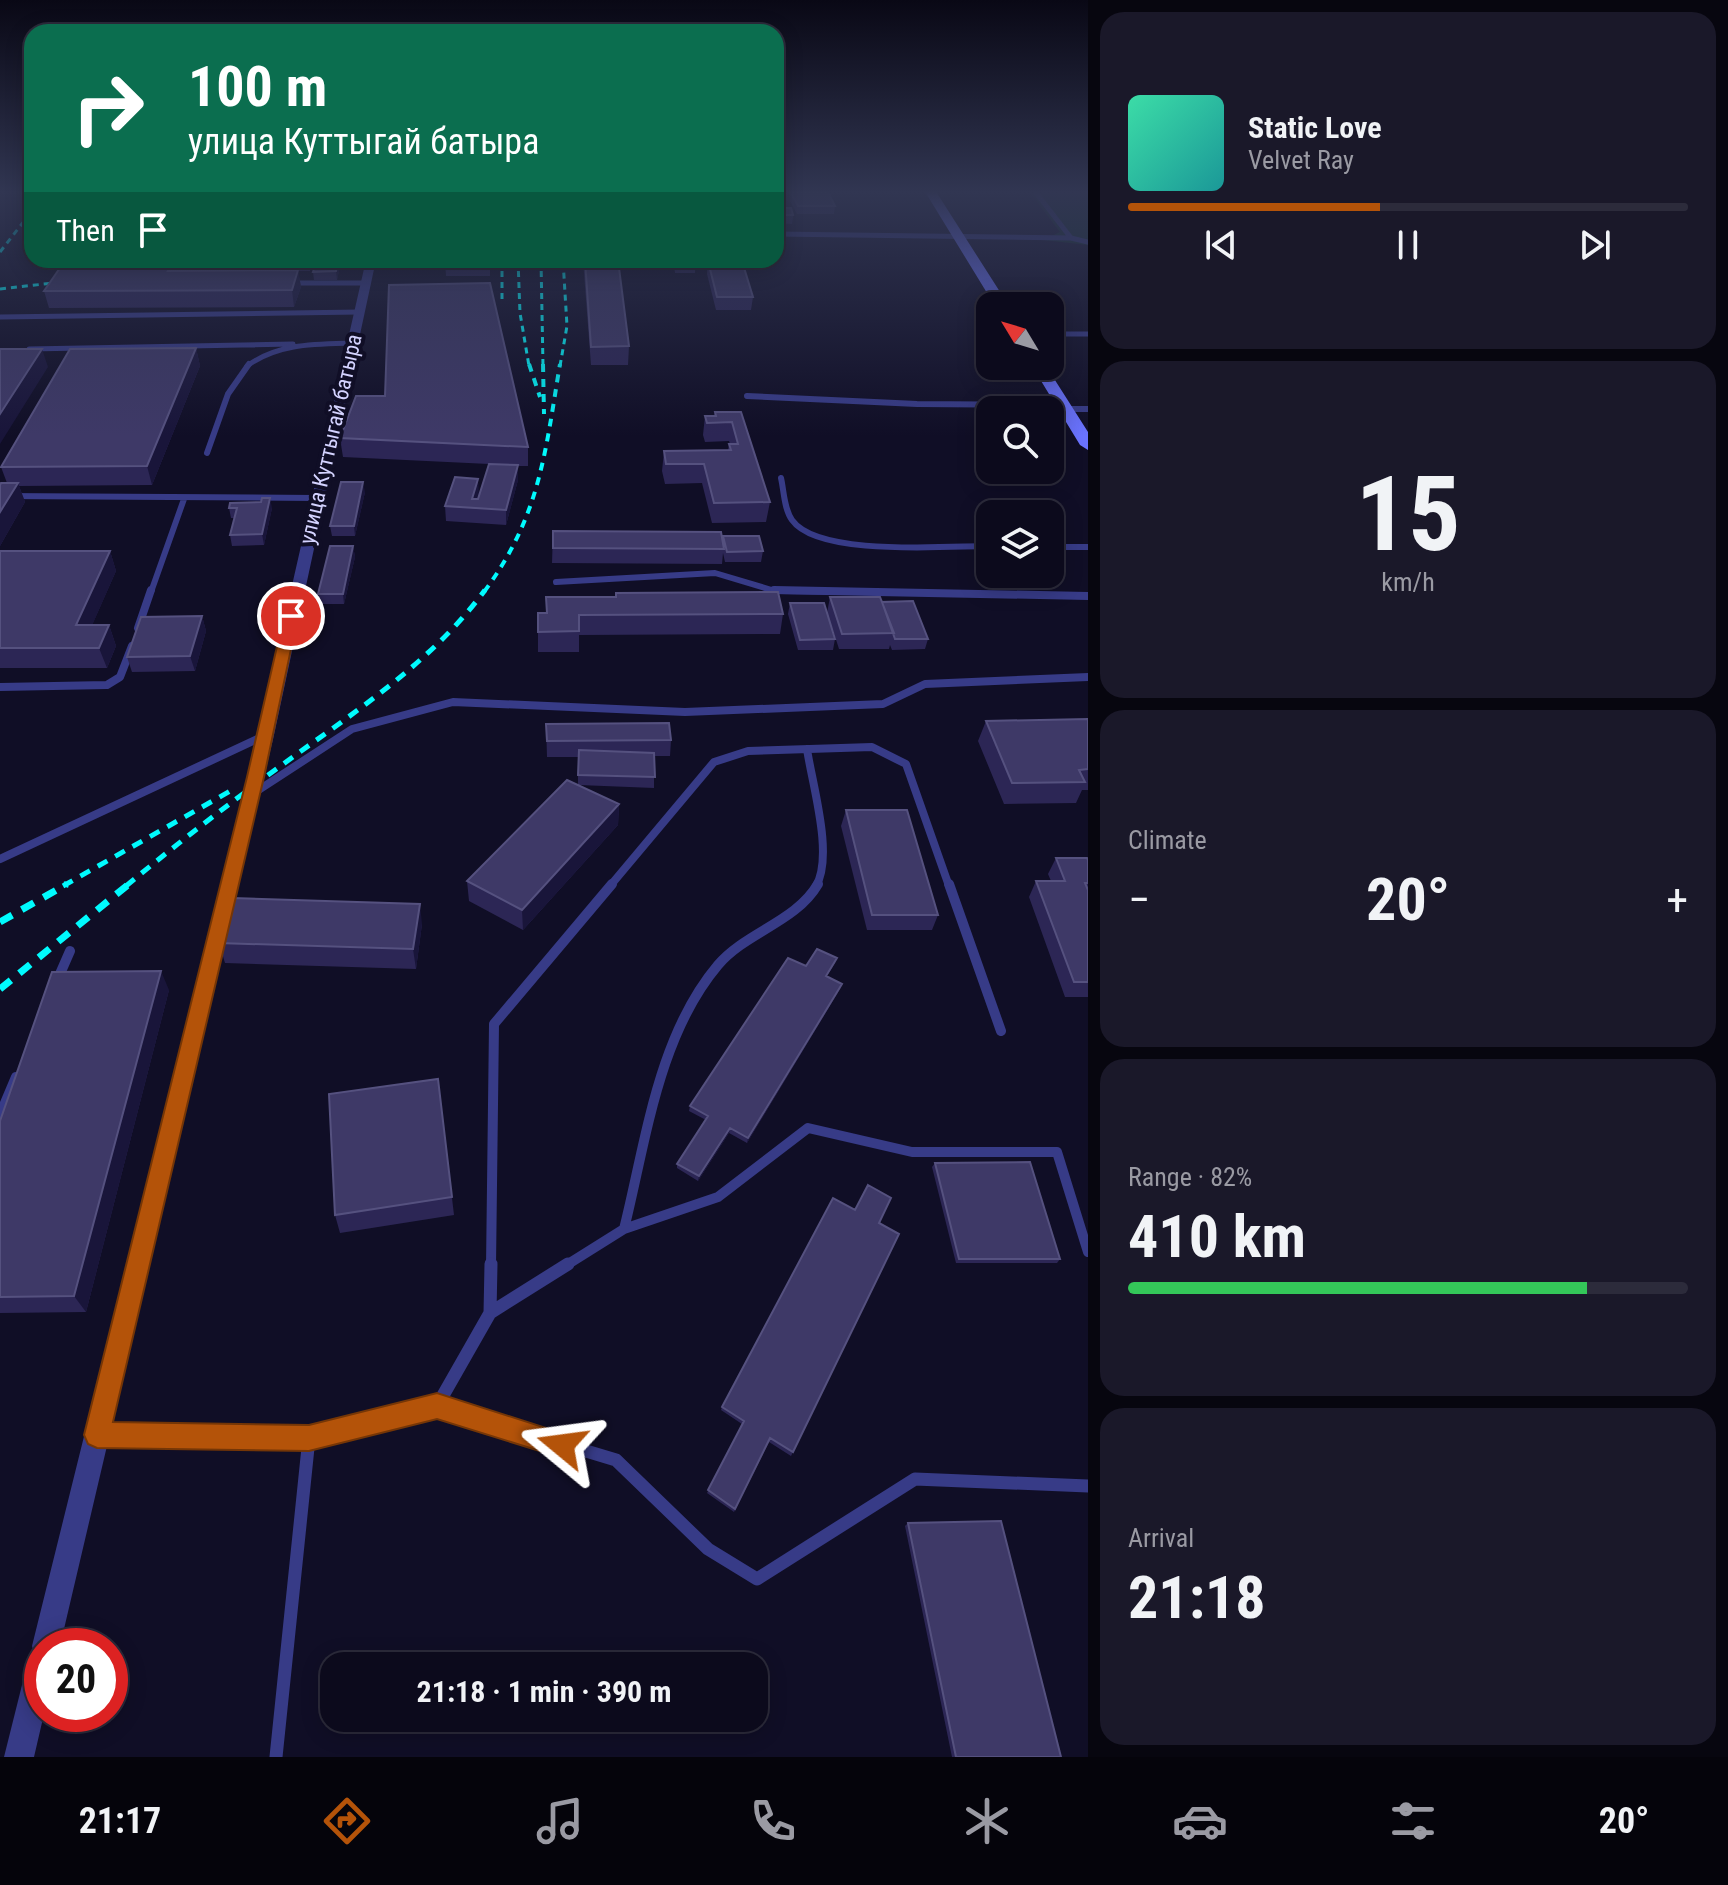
<!DOCTYPE html>
<html lang="en">
<head>
<meta charset="utf-8">
<style>
	:root { --surface:#0c0a1c; --page:#1a1829; --text:#f1f3f6; --muted:#9a9aa3; --line:#2c2b3b; --accent:#b45309 }
	body { margin:0; font-family:"Roboto Condensed",sans-serif; background:var(--page); color:var(--text); height:100vh; display:flex; flex-direction:column; font-size:30px; white-space:nowrap }
	* { box-sizing:border-box; margin:0 }
	p { font-size:26px; color:var(--muted) }
	.icon { flex:none; width:44px; height:44px; fill:none; stroke:currentColor; stroke-width:2; stroke-linecap:round; stroke-linejoin:round }
	.map { position:relative; flex:1; overflow:hidden }
	.drawer { display:flex; flex-direction:column; gap:12px; padding:12px; background:#07060f; width:640px }
	.drawer>* { flex:none }
	.banner { position:absolute; left:24px; top:24px; width:760px; height:244px; border-radius:24px; box-shadow:0 4px 20px #0003,0 0 0 2px var(--line); background:#0b6e4f; color:#fff; overflow:hidden }
	.needle { width:52px; rotate:308deg }
	.tools { position:absolute; left:976px; top:292px; display:grid; gap:16px }
	.tools a { display:grid; place-items:center; width:88px; height:88px; border-radius:16px; background:var(--surface); box-shadow:0 4px 20px #0003,0 0 0 2px var(--line); font-size:40px }
	.speed { position:absolute; left:24px; top:1628px; display:flex; gap:16px; font-size:40px; font-weight:700; text-align:center }
	.speed>* { display:grid; place-content:center; width:104px; height:104px; border-radius:50%; background:var(--surface); box-shadow:0 4px 20px #0003,0 0 0 2px var(--line); line-height:1 }
	.speed .limit { border:12px solid #d22; background:#fff; color:#111 }
	.pin { position:absolute; display:grid; place-items:center; width:68px; height:68px; color:#fff; margin:-34px; border:4px solid #fff; border-radius:50%; box-shadow:0 2px 8px #0007 }
	.me { position:absolute; width:88px; margin:-44px; rotate:286deg; stroke-linejoin:round; filter:drop-shadow(0 0 6px #0008) }
	.turn { display:flex; align-items:center; gap:28px; height:168px; padding:0 32px; font-size:36px }
	.turn .icon { width:104px; height:104px; stroke-width:2.5 }
	.turn b { display:block; font-size:56px; line-height:68px }
	.then { display:flex; align-items:center; height:76px; padding:0 32px; background:#0003; gap:16px; font-size:30px }
	.big { font-size:60px; font-weight:700; line-height:1.1 }
	.drawer .tile { flex:1; display:flex; flex-direction:column; justify-content:center; gap:12px; min-width:0; padding:0 28px; border-radius:24px; background:var(--page) }
	.drawer .dial { align-items:center; gap:0 }
	.dial b { font-size:104px; line-height:1 }
	.song { display:flex; align-items:center; gap:24px }
	.cover { width:96px; height:96px; border-radius:12px; background:linear-gradient(135deg,hsl(160 70% 55%),hsl(180 70% 35%)) }
	.played { height:8px; border-radius:4px; background:linear-gradient(90deg,var(--accent) 45%,var(--line) 45%) }
	.keys { display:flex; justify-content:space-around; direction:ltr }
	.heat { display:flex; justify-content:space-between; align-items:center; font-size:44px; direction:ltr }
	.charge { height:12px; border-radius:6px; background:linear-gradient(90deg,#34c759 82%,var(--line) 0) }
	.trip { position:absolute; left:320px; top:1652px; width:448px; height:80px; border-radius:24px; background:var(--surface); box-shadow:0 4px 20px #0003,0 0 0 2px var(--line); font-weight:700; line-height:80px; text-align:center }
	.tab-bar { display:flex; height:128px; justify-content:space-around; align-items:center; background:#05040b; color:var(--muted) }
	.tab-bar .icon { width:56px; height:56px }
	.tab-bar .on { color:var(--accent) }
	.tab-bar b { font-size:36px; color:var(--text) }
	main { display:flex; flex:1; min-height:0 }
	.map>svg:first-child { display:block }
</style>
</head>
<body>
<main>
<div class="map">
<svg width="1088" height="1757" viewBox="0 0 1088 1757">
	<rect width="100%" height="100%" fill="#100e26"/>
	<path fill="#11302c" d="M1028,190H1088V245L1043,240L1060,232Z"/>
	<g fill="none" stroke-linecap="round" stroke-linejoin="round">
		<path stroke="#373b87" stroke-width="5" d="M1034,190L1071,238L1088,242
			M776,234L1071,238
			M290,283H366
			M0,317L360,312
			M1050,334H1088
			M29,349L293,344
			M247,366C278,343 316,344 353,343"/>
		<path stroke="#373b87" stroke-width="6" d="M747,396L917,404L1062,405
			M1065,409H1088
			M207,453L228,394L249,364
			M781,478C784,491 784,509 792,520C818,557 947,546 990,546
			M0,496L316,498
			M1050,547H1088
			M556,582L715,573L775,591L868,592
			M151,592L184,499"/>
		<path stroke="#373b87" stroke-width="8" d="M774,590L1088,596
			M138,628L151,590
			M0,687L107,685L120,677L132,646
			M807,749C812,784 834,855 816,886
			M254,793L352,729L453,702L685,712L883,704L925,684L1088,677
			M0,859L266,735
			M610,886L714,762L748,751L872,747L906,764L949,886"/>
		<path stroke="#373b87" stroke-width="10" d="M949,884L1001,1031
			M56,983L70,951
			M0,1115L16,1077
			M624,1229L718,1197L808,1128L912,1152H1057L1088,1252
			M491,1266L494,1024L612,884
			M565,1266L624,1229C646,1141 658,1036 718,965C746,932 796,922 818,884"/>
		<path stroke="#373b87" stroke-width="13" d="M490,1313L568,1264
			M437,1406L490,1313L491,1264
			M100,1435L309,1438L276,1757
			M309,1438L437,1406L616,1460L708,1549L757,1579L915,1479L1088,1486"/>
		<path fill="#373b87" fill-rule="evenodd" d="M366,260H376L274,735L60,1646H42L44,1714L34,1757H4L28,1661L33,1650L32,1646L258,735Z"/>
		<path fill="#6a73ff" fill-rule="evenodd" d="M924,190H935L1009,306H995Z
			M1032,366H1046L1088,432V450L1080,445Z"/>
		<path stroke="#00fbfe" stroke-width="3" stroke-dasharray="6 5" stroke-linecap="butt" d="M0,252L32,211
			M502,260V302
			M518,260L520,313L529,366
			M541,260L543,366
			M0,289L71,281
			M560,366L567,326L563,260"/>
		<path stroke="#00fbfe" stroke-width="4" stroke-dasharray="8 7" stroke-linecap="butt" d="M529,364L540,397
			M543,364L544,414
			M484,592C540,516 545,454 560,364"/>
		<path stroke="#00fbfe" stroke-width="5" stroke-dasharray="11 9" stroke-linecap="butt" d="M63,886L232,790
			M126,886C178,843 231,802 286,762C356,711 433,661 485,590"/>
		<path stroke="#00fbfe" stroke-width="7" stroke-dasharray="14 11" stroke-linecap="butt" d="M0,922L67,884
			M0,989L129,884"/>
	</g>
	<path fill="#2c2655" d="M791,193L835,206L834,214H797L790,201Z
		M776,208L793,215L792,224L776,223Z
		M110,260H314L310,271H298L301,287L294,307L49,308L44,291L109,265L108,263Z
		M317,260H342L341,261L337,280H314L313,272Z
		M445,260H490V276H446Z
		M583,260H618L629,346L628,365H591Z
		M673,260H695V273H675Z
		M708,261L753,297L751,310H716L707,274Z
		M196,348L200,366L152,485L19,486L25,502L0,546V485L7,483L1,467Z
		M715,412H741L770,502L766,522L712,523L702,483L665,484L662,471L664,451L728,450L729,444H730L729,441L705,442L703,435L705,416H714Z
		M340,438L528,447V466H518V480L506,525L446,521L445,506L479,494L477,499H478L489,464L343,457Z
		M365,492L355,536H332L330,526Z
		M229,508H272L264,545L232,546L230,535L234,518H231Z
		M553,531L722,541L723,536L763,551L761,562H725L723,553L722,564L552,563Z
		M353,546L355,557L344,604H320L318,594Z
		M0,551H110L116,571L92,625H109L116,646L107,668H0Z
		M830,597L882,602L928,639L925,649L892,650L890,645L889,649H839L832,627L835,639L833,650H798L788,614L790,603L827,613Z
		M538,613L783,614L780,634L579,635V652H538Z
		M202,616L206,631L195,671L132,672L127,657Z
		M1088,719V790H1082L1076,803L1004,804L978,741L986,721Z
		M546,724L671,740L670,756H654V788L579,785L619,804L618,825L523,930L469,901L467,881L578,785V757H547Z
		M846,810L938,915L932,930H867L841,826Z
		M1056,858L1088,860V997H1065L1029,897L1036,881H1051L1048,874Z
		M422,924L416,969L225,963L219,943Z
		M837,958L835,963L827,976L842,984L840,989L747,1143L729,1133L698,1181L677,1168V1164L706,1120L689,1111L690,1106L806,966Z
		M169,990L86,1312L0,1313V1121Z
		M438,1079L454,1215L340,1233L335,1215Z
		M935,1163L1060,1259L1057,1263H956L932,1167Z
		M879,1223L793,1452L791,1456L769,1442L734,1512L707,1493L742,1424L721,1410L722,1407Z
		M908,1523L1061,1757H952L905,1526Z"/>
	<path fill="#19153a" d="M199,260H203L205,272L202,279L198,262Z
		M309,260H314L310,271Z
		M338,260H341V263L337,280L336,271Z
		M298,270L301,287L294,307L292,290Z
		M196,348L200,366L152,485L147,466Z
		M42,349L48,367L0,444V414Z
		M518,465V480L506,525V510Z
		M478,479L479,494L474,508L472,499Z
		M363,482L365,492L355,536L354,526Z
		M18,483L25,502L0,546V512Z
		M270,498L272,508L264,545L262,534Z
		M353,546L355,557L344,604L343,594Z
		M110,551L116,571L83,646L76,625Z
		M202,616L206,631L195,671L190,656Z
		M109,625L116,646L107,668L99,648Z
		M619,804L618,825L523,930L522,910Z
		M420,904L422,924L416,969L413,949Z
		M161,971L169,990L86,1312L74,1296Z
		M842,984L840,989L747,1143L748,1138Z
		M730,1128L729,1133L698,1181L699,1176Z"/>
	<path fill="#3e3967" stroke="#55517f" stroke-width="2" d="M828,192L835,206H798L791,193Z
		M776,208H791L793,215H776Z
		M110,260H199L198,262L108,263Z
		M317,260H338L336,271L313,272Z
		M585,260H618L629,346L591,347Z
		M675,260H695V264H676Z
		M708,261H742L753,297H717Z
		M62,265H172L168,271L298,270L292,290L44,291Z
		M490,283L528,447L340,438L356,396H385L389,285Z
		M196,348L147,466L1,467L70,349Z
		M0,349H42L0,414Z
		M715,412H741L770,502L714,503L704,464H666L664,451L731,450L729,444H738L732,422L707,423L705,416H716Z
		M489,464L518,465L506,510L445,506L455,477L478,479L472,499H478Z
		M341,482H363L354,526H330Z
		M1,483H18L0,512V485Z
		M262,498H270L262,534L230,535L237,508H229L230,503L261,502Z
		M553,531L721,532L724,549L553,548Z
		M723,536H759L763,551L727,552Z
		M330,546H353L343,594H318Z
		M0,551H110L76,625H109L99,648H0Z
		M778,592L783,614L579,615V631L538,632V613H547L546,597H616V593Z
		M830,597H880L894,633L842,634Z
		M913,601L928,639H895L882,602Z
		M790,603H824L835,639L800,640Z
		M202,616L190,656L127,657L141,617Z
		M1088,719V769L1079,770L1085,782L1012,783L986,721Z
		M669,723L671,740L547,741L546,724Z
		M579,750L654,753L655,777L578,775Z
		M567,780L619,804L522,910L467,881Z
		M846,810H907L938,915H872Z
		M1056,858H1087L1088,860V883H1085L1088,890V982H1074L1036,881H1065Z
		M232,898L420,904L413,949L219,943Z
		M817,949L837,958L826,976L842,984L748,1138L730,1128L699,1176L677,1164L708,1116L690,1106L788,958L806,966Z
		M161,971L74,1296L0,1297V1121L52,972Z
		M438,1079L452,1197L335,1215L329,1094Z
		M1030,1162L1060,1259H959L935,1163Z
		M868,1185L891,1198L879,1223L899,1234L793,1452L770,1438L735,1509L708,1490L744,1421L722,1407L833,1198L855,1210Z
		M1001,1521L1061,1757H956L908,1523Z"/>
	<linearGradient id="sky" x2="0" y2="1"><stop stop-color="#090815"/><stop offset="0.44" stop-color="#313652"/><stop offset="1" stop-color="#313652" stop-opacity="0"/></linearGradient>
	<rect width="1088" height="436" fill="url(#sky)"/>
	<path fill="#b45309" stroke="#753606" stroke-width="2" d="M291,612L298,616L264,777L113,1422L309,1425L437,1393L571,1436L575,1445L571,1454L562,1458L437,1419L309,1451L97,1448L88,1444L84,1435L247,777L284,616Z"/>
	<g text-anchor="middle" stroke-width="8" stroke-linejoin="round" paint-order="stroke">
		<g font-size="22" fill="#d4d3ff" stroke="#100e26">
			<text transform="translate(330 439) rotate(-77)" y="8">улица Куттыгай батыра</text>
		</g>
	</g>
</svg>
<div class="tools">
<a><svg class="needle" viewBox="-14 -14 28 28"><path d="M0-13l5 13h-10z" fill="#e53935"/><path d="M0 13l5-13h-10z" fill="#9a9aa3"/></svg></a>
<a><svg class="icon" aria-label="search" viewBox="0 0 24 24"><circle cx="10" cy="10" r="6"/><path d="M15 15l6 6"/></svg></a>
<a><svg class="icon" aria-label="layers" viewBox="0 0 24 24"><path d="M12 4l9 5-9 5-9-5zM3 14l9 5 9-5"/></svg></a>
</div>
<div class="speed"><div class="limit">20</div></div>
<div class="pin" style="left:291px;top:616px;background:#d93025"><svg class="icon" aria-label="arrive" viewBox="0 0 24 24"><path d="M6 21V4h12l-3 4 3 4H6"/></svg></div>
<svg class="me" style="left:562px;top:1445px" viewBox="-20 -20 40 40"><path d="M0-17L14 15 0 8-14 15z" fill="#b45309" stroke="#fff" stroke-width="4"/></svg>
<div class="trip">21:18 · 1 min · 390 m</div>
<div class="banner">
<div class="turn"><svg class="icon" aria-label="right" viewBox="0 0 24 24"><path d="M7 20v-9h11M14 6l5 5-5 5"/></svg><div><b>100 m</b>улица Куттыгай батыра</div></div>
<div class="then">Then<svg class="icon" aria-label="arrive" viewBox="0 0 24 24"><path d="M6 21V4h12l-3 4 3 4H6"/></svg></div>
</div>
</div>
<section class="drawer">
<div class="tile">
<div class="song"><i class="cover"></i><div><b>Static Love</b><p>Velvet Ray</p></div></div>
<div class="played"></div>
<div class="keys"><svg class="icon" aria-label="previous" viewBox="0 0 24 24"><path d="M18 5L8 12l10 7zM5 5v14"/></svg><svg class="icon" aria-label="pause" viewBox="0 0 24 24"><path d="M8 5v14M16 5v14"/></svg><svg class="icon" aria-label="next" viewBox="0 0 24 24"><path d="M6 5l10 7-10 7zM19 5v14"/></svg></div>
</div>
<div class="tile dial"><b>15</b><p>km/h</p></div>
<div class="tile"><p>Climate</p>
<div class="heat"><a>−</a><b class="big">20°</b><a>+</a></div>
</div>
<div class="tile"><p>Range · 82%</p><b class="big">410 km</b><div class="charge"></div></div>
<div class="tile"><p>Arrival</p><b class="big">21:18</b></div>
</section>
</main>
<nav class="tab-bar">
<b>21:17</b>
<svg class="icon on" aria-label="directions" viewBox="0 0 24 24"><path d="M12 3l9 9-9 9-9-9zM9 14v-3h6M13 9l2 2-2 2"/></svg>
<svg class="icon" aria-label="music" viewBox="0 0 24 24"><path d="M9 18V5l10-2v13"/><circle cx="6" cy="18" r="3"/><circle cx="16" cy="16" r="3"/></svg>
<svg class="icon" aria-label="phone" viewBox="0 0 24 24"><path d="M5 4h4l2 5-3 2q2 4 5 5l2-3 5 2v4C11 20 4 13 5 4z"/></svg>
<svg class="icon" aria-label="climate" viewBox="0 0 24 24"><path d="M12 3v18M4 7l16 10M4 17L20 7"/></svg>
<svg class="icon" aria-label="car" viewBox="0 0 24 24"><path d="M5 17H2v-5l4-1 3-4h7l3 4 3 1v5h-3M9 17h6M6 11h13"/><circle cx="7" cy="17" r="2"/><circle cx="17" cy="17" r="2"/></svg>
<svg class="icon" aria-label="filters" viewBox="0 0 24 24"><path d="M4 7h16M4 17h16"/><circle cx="9" cy="7" r="2"/><circle cx="15" cy="17" r="2"/></svg>
<b>20°</b>
</nav>
</body>
</html>
